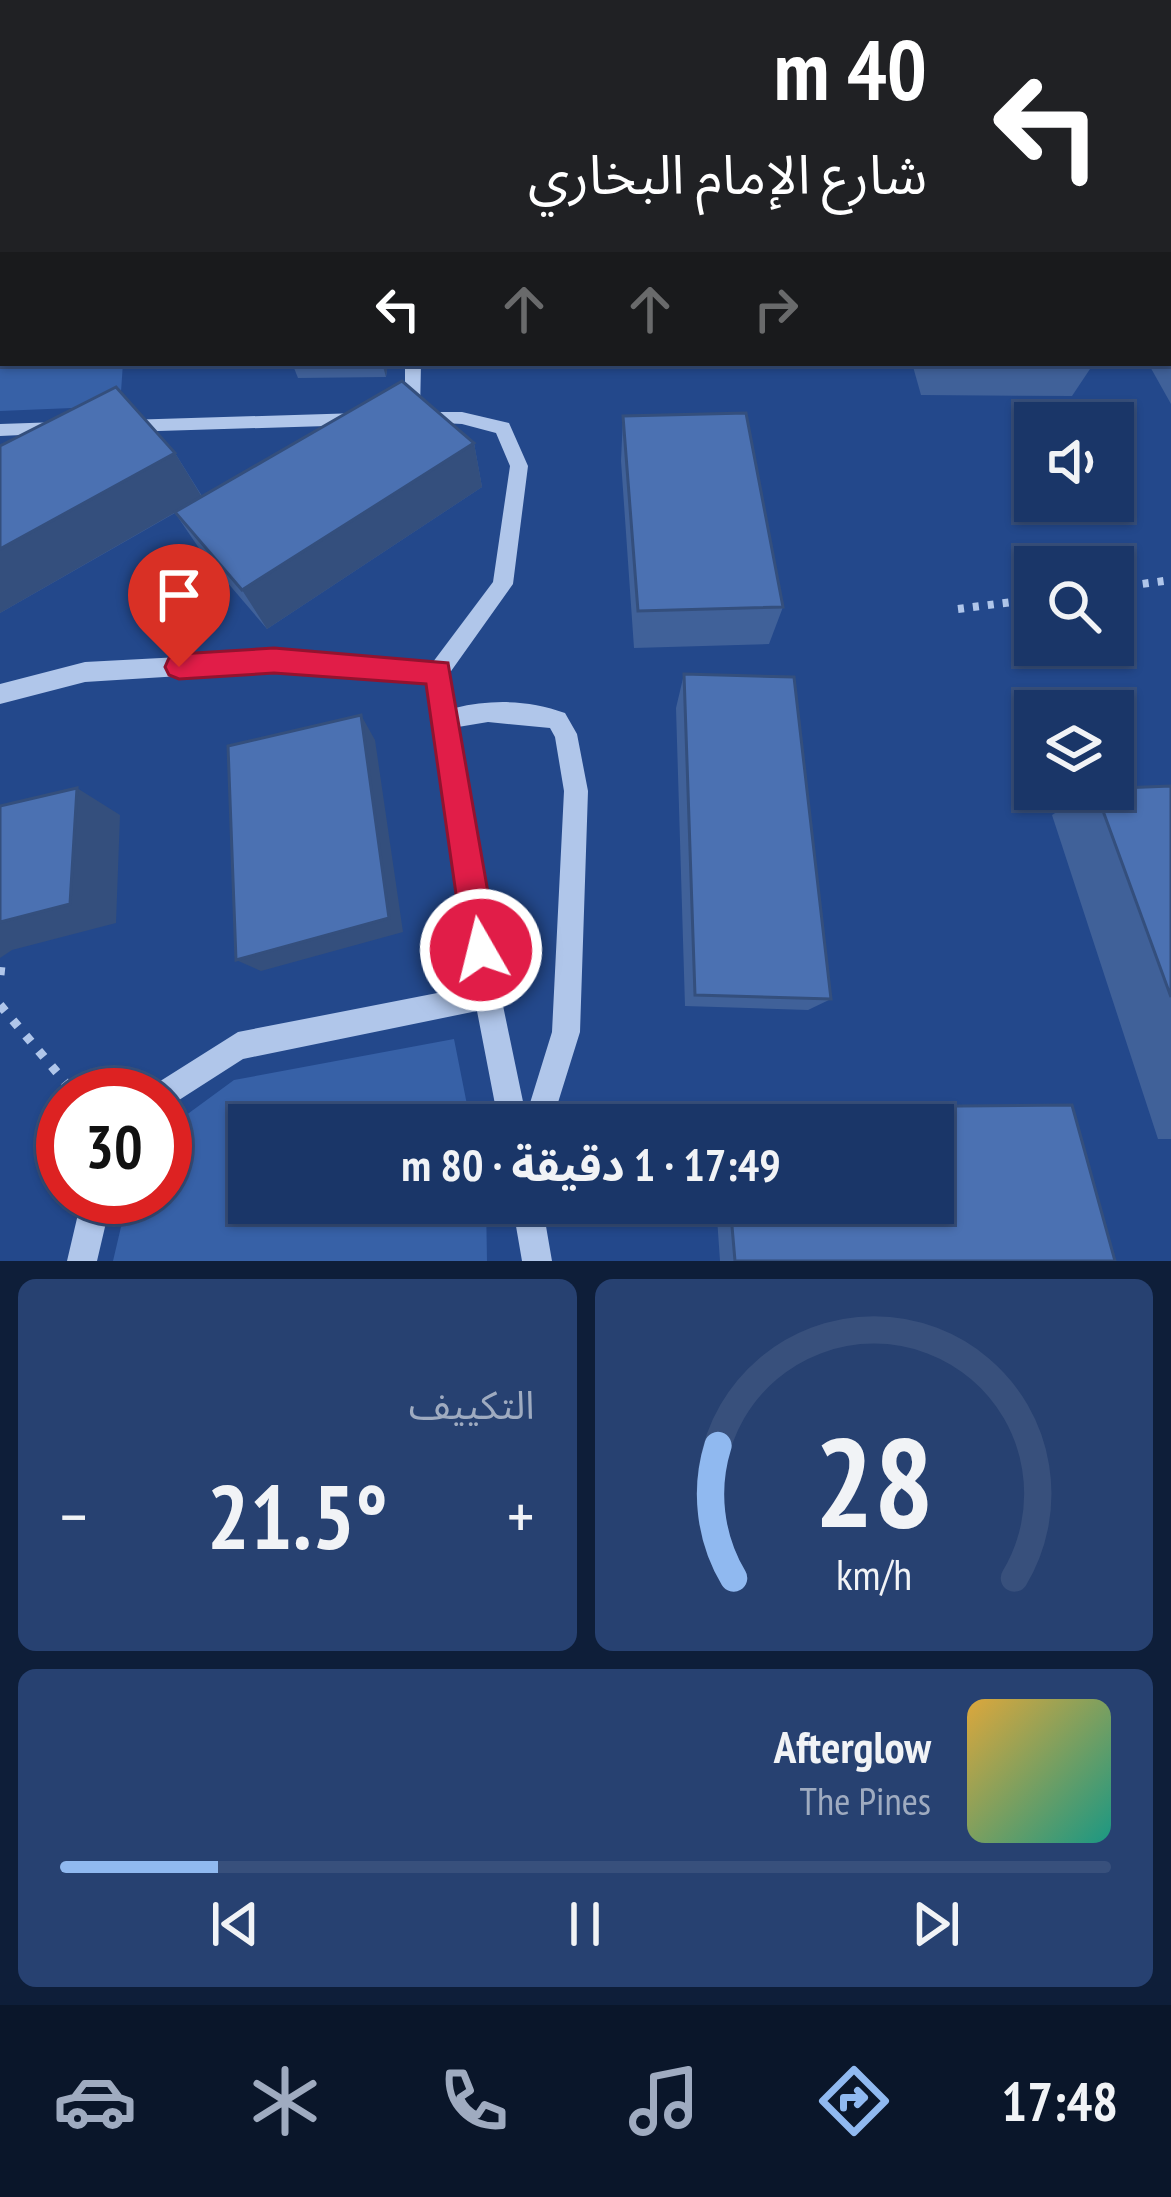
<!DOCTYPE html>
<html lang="ar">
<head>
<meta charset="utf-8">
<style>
	:root { --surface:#1a3668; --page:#274171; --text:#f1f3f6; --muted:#9fabc0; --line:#38507c; --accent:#90b9f0 }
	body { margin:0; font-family:"PT Sans Narrow","Noto Sans Arabic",sans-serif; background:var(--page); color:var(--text); direction:rtl; height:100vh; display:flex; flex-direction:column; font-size:45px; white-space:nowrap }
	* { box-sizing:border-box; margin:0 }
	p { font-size:39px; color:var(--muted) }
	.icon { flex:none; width:66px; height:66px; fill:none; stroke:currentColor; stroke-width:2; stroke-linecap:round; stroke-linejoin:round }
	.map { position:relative; height:1261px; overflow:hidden; direction:ltr }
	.panel { display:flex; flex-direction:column; gap:18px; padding:18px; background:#0e1e39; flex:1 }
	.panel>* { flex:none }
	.hud { position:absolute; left:0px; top:0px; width:1173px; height:366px; box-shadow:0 3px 9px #0004,0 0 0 3px var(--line); direction:rtl; background:#202124; color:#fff; overflow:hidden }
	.tools { position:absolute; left:1014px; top:402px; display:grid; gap:24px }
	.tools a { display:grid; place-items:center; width:120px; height:120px; border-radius:0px; background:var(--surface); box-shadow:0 3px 9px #0004,0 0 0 3px var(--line); font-size:60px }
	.speed { position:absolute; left:36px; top:1068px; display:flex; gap:24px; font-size:60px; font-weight:700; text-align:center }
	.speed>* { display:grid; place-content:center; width:156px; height:156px; border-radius:50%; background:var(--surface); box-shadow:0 3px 9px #0004,0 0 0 3px var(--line); line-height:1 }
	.speed .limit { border:18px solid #d22; background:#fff; color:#111 }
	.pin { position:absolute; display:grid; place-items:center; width:102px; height:102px; color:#fff; margin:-123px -51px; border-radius:50% 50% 50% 0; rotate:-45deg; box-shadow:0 0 12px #0007 }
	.pin .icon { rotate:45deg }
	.me { position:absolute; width:132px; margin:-66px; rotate:352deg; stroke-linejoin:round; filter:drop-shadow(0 0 9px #0008) }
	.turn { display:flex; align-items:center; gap:42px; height:252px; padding:0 48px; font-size:54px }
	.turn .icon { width:156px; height:156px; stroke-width:2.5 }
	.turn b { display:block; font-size:84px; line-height:102px }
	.lanes { display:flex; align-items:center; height:114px; padding:0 48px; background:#0003; justify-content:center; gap:60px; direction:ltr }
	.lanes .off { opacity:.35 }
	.big { font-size:90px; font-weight:700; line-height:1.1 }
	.panel .widget { flex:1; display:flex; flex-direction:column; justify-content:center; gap:18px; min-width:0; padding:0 42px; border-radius:18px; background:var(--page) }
	.panel .dial { align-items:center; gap:0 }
	.dial svg { height:312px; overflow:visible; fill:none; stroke:var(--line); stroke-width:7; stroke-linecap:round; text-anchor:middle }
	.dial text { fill:var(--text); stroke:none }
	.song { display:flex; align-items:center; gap:36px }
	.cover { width:144px; height:144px; border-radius:18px; background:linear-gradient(135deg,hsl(40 70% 55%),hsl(170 70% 35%)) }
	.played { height:12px; border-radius:6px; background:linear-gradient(90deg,var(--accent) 15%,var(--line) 15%) }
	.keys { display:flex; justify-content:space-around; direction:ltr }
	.heat { display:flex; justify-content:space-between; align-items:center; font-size:66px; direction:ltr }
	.panel .tiles { flex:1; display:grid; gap:18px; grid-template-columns:1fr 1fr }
	.widget:last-child { grid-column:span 2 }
	.trip { position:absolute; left:228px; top:1104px; width:726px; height:120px; border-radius:0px; background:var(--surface); box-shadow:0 3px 9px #0004,0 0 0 3px var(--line); font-weight:700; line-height:120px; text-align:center; direction:rtl }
	.tab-bar { display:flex; height:192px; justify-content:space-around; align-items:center; background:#0a162a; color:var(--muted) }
	.tab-bar .icon { width:84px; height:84px }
	.tab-bar .active { color:var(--accent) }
	.tab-bar b { font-size:54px; color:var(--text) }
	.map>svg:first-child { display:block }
</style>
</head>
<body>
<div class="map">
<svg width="1171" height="1261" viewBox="0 0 1171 1261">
	<rect width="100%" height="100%" fill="#23488b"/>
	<path fill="#3761a7" d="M0,314L3,363H123L120,406L0,411Z
		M454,1039L471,1125H249V1203H486L487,1261H113L128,1197H165V1136L174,1124L234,1080Z"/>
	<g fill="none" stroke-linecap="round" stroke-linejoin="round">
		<path stroke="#b0c6ea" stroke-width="8" stroke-dasharray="6 9" stroke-linecap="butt" d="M1113,588L1171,580
			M958,609L1035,599"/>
		<path stroke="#b0c6ea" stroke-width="9" stroke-dasharray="8 12" stroke-linecap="butt" d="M0,975L2,956
			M0,1005L76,1095"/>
		<path fill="#b0c6ea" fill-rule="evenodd" d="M14,0H137L142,3H15Z
			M226,0H377L372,3H221Z
			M853,0H865L866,3H854Z
			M1170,4H1171V10H1170Z
			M0,18H3V28H0Z
			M0,91H3V99H0Z
			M405,363H421L420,412H462L509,423L528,466L513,584L449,674L455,708C492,699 529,700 565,713L577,734L588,791L580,1032L551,1125H499L477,1011L243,1059L165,1109V1095H150L154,1085L238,1032L473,986L428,681L274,670L85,682L0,704V684L85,662L274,652L433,662L493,582L510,466L496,433L462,424L405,421ZM488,722L550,728L555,737L564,791L552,1032L526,1116L501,996L458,727Z
			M359,413L368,419L359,425L126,432L117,426L126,420Z
			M59,422L68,428L65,433L0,436V424Z
			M82,1197H112L97,1261H67Z
			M512,1203H542L552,1261H522Z"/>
	</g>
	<path fill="#406199" d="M880,0H977L979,3H881Z
		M1170,117H1171V210L1170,208Z
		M1170,261H1171V404L1148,363H1170Z
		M292,363H388L386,377L298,378Z
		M912,363H1094L1072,396L921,395Z
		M623,416L783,607L769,644L634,648L621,461Z
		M474,443L482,487L267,629L203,554L175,513L0,613V446L175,453L202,496Z
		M684,674L831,999L808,1010L685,1006L676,708Z
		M1171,786V1139H1158L1052,815L1093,789Z
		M1072,1105L1115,1261H720L716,1203H933V1125H710L709,1108Z"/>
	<path fill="#344f7d" d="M382,363H388L386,377Z
		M474,443L482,487L267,629L242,590Z
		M175,453L202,497L0,613V549Z
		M361,715L375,740L403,932L261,971L236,960Z
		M77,788L120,815L116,923L12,950L0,958V922Z"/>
	<path fill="#4b71b2" stroke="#344f7d" stroke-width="3" d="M906,0H977L979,3H907Z
		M1170,261H1171V318L1170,317Z
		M402,381L474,443L242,590L175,512Z
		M116,387L175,453L0,549V446Z
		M746,413L783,607L638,611L623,416Z
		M684,674L794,677L831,999L695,995Z
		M361,715L389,918L236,960L228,746Z
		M1171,786V997L1095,789Z
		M77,788L70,904L0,922V806Z
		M1072,1105L1115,1261H735L730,1203H933V1125H724L723,1108Z"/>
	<path fill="#e11d48" stroke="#92132f" stroke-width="3" d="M274,648L448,663L498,950L493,962L481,967L469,962L464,950L426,684L274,673L179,679L169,675L165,667L169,658L179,654Z"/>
</svg>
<div class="tools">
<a><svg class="icon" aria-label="sound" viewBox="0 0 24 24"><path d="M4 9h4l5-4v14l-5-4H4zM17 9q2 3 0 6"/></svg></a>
<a><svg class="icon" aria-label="search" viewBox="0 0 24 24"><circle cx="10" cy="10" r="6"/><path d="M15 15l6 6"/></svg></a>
<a><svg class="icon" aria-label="layers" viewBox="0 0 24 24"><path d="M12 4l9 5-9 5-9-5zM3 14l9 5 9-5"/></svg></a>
</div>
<div class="speed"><div class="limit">30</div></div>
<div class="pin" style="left:179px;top:667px;background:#d93025"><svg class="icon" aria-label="arrive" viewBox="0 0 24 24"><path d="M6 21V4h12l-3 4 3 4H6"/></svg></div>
<svg class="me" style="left:481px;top:950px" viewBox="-20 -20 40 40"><circle r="17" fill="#e11d48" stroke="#fff" stroke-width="3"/><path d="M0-11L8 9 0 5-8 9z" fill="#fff"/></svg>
<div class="trip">17:49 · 1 دقيقة · 80 m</div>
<div class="hud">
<div class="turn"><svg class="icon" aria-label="left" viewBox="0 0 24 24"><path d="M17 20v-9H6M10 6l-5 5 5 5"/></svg><div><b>40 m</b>شارع الإمام البخاري</div></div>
<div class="lanes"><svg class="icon" aria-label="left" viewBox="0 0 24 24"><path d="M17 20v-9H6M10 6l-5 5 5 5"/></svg><svg class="icon off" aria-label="ahead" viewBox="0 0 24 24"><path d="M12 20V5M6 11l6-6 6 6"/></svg><svg class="icon off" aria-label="ahead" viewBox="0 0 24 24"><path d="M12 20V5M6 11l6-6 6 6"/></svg><svg class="icon off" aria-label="right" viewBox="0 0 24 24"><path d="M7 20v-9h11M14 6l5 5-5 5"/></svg></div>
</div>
</div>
<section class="panel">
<div class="tiles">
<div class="widget dial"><svg viewBox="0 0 100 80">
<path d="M14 69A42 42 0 1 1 86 69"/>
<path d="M14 69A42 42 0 0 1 10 35" stroke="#90b9f0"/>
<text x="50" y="56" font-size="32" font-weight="700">28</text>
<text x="50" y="72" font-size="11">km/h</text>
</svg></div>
<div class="widget"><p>التكييف</p>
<div class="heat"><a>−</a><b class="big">21.5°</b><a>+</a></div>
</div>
<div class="widget">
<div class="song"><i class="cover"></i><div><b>Afterglow</b><p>The Pines</p></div></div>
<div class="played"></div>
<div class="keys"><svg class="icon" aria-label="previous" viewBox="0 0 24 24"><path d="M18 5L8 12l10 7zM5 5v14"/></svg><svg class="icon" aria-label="pause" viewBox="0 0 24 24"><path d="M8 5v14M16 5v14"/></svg><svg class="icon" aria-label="next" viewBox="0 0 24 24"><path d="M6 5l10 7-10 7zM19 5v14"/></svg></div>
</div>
</div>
</section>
<nav class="tab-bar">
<b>17:48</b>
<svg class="icon active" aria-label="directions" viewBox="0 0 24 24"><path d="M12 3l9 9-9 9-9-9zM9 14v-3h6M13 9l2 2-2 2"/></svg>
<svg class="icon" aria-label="music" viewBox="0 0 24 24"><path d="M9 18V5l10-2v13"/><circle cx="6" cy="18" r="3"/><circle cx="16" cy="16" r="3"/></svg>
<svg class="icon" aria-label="phone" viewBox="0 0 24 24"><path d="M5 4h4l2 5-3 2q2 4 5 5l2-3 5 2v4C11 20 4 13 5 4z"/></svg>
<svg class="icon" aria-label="climate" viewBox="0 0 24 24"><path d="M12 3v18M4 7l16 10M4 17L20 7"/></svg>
<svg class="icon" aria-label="car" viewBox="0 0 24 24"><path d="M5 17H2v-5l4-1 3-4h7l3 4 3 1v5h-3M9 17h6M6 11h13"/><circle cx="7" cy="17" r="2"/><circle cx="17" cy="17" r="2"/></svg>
</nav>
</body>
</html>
